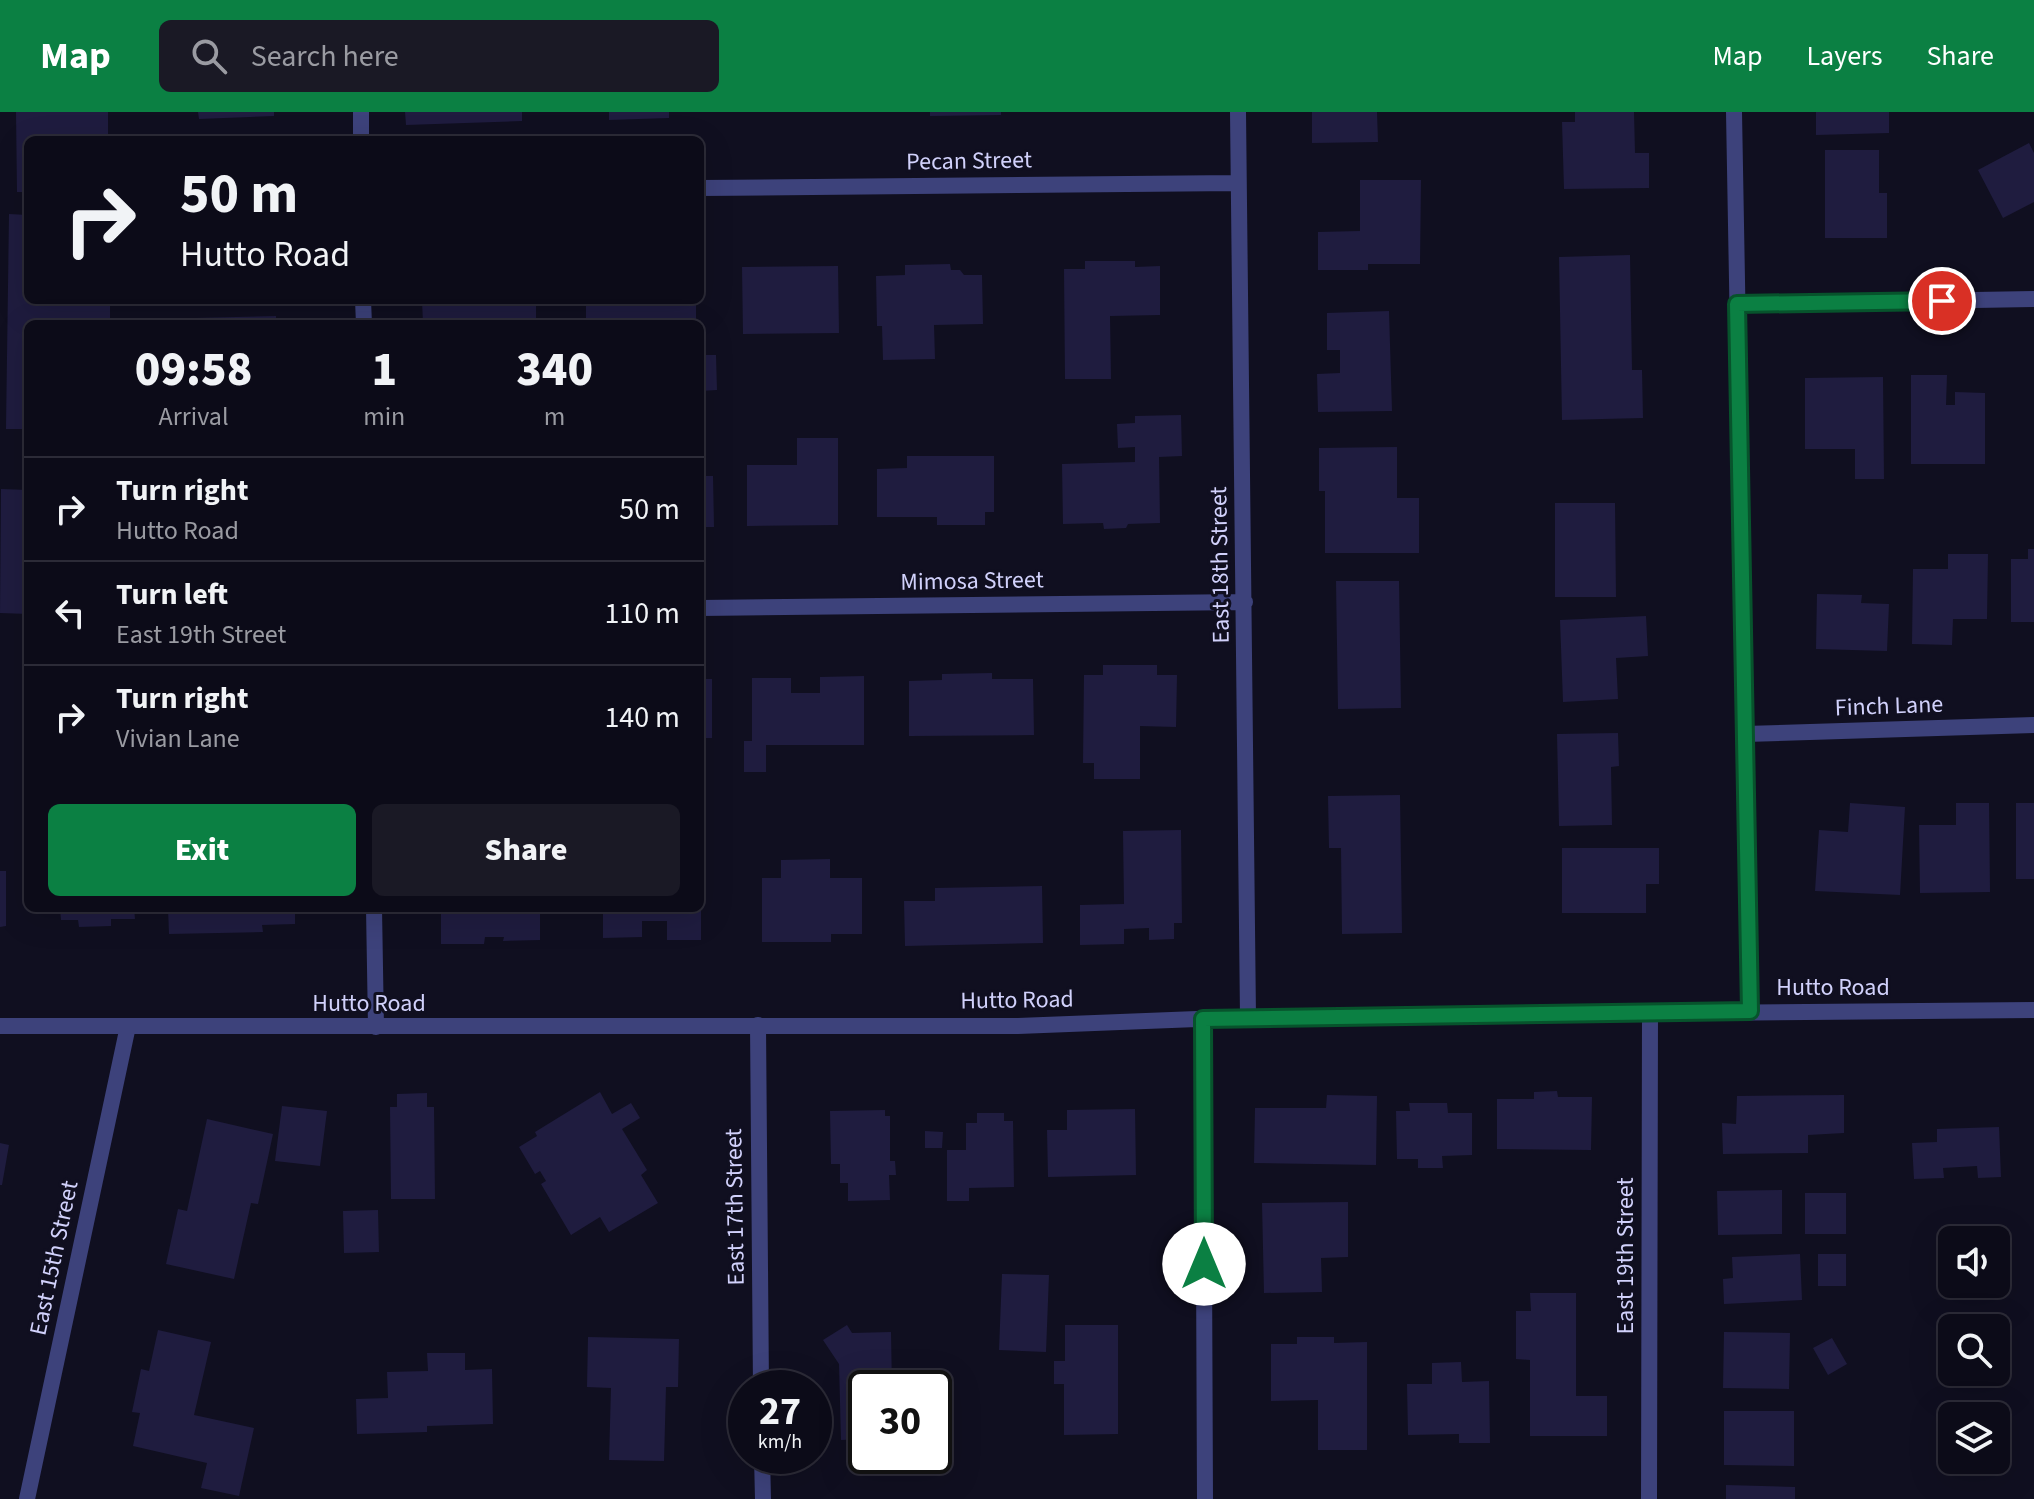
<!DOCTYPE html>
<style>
:root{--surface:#0c0b18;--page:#1a1925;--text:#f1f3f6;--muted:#9a9ba2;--line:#2c2b37;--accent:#0b8043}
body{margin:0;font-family:"Source Sans 3",sans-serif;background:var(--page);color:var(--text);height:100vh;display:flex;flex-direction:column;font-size:30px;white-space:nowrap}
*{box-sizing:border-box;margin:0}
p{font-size:26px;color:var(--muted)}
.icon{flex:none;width:44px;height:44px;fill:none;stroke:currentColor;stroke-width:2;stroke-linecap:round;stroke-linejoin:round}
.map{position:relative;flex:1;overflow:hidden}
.drawer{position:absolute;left:24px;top:208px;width:680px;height:592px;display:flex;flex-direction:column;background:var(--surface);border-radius:12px;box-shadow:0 8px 32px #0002,0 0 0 2px var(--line)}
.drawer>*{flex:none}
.guide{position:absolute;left:24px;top:24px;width:680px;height:168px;border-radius:12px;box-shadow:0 8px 32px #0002,0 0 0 2px var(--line);background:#0c0b18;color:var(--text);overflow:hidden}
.fabs{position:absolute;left:1938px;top:1114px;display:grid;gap:16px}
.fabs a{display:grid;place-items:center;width:72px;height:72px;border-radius:12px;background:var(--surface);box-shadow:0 8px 32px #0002,0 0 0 2px var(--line);font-size:40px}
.speed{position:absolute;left:728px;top:1258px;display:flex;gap:16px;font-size:40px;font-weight:700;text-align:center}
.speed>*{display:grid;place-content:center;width:104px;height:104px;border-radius:50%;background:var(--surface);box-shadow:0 8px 32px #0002,0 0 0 2px var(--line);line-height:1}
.speed small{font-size:20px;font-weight:400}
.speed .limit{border:4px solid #111;border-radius:12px;background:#fff;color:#111}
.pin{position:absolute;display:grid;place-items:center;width:68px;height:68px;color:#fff;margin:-34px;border:4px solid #fff;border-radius:50%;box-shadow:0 2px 8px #0007}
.me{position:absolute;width:88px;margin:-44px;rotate:0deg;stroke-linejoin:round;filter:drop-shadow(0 0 6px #0008)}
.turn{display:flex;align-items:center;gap:28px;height:168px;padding:0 24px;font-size:36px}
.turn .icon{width:104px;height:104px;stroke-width:2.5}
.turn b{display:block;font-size:56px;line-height:68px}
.eta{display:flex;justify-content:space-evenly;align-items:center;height:136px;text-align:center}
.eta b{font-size:48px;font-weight:800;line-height:56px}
.action{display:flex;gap:16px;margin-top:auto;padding:16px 24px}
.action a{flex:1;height:92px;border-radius:12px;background:var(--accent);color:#fff;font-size:32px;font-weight:800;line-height:92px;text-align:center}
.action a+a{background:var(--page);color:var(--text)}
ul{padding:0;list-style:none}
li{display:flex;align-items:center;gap:24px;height:104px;padding:0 24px;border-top:2px solid var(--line)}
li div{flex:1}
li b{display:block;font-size:30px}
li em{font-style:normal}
header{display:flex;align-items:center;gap:48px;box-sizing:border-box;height:112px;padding:0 40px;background:var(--accent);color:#fff}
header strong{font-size:38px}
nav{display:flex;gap:44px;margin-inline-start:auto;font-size:28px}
.search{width:560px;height:72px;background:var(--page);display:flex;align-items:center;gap:20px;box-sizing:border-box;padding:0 28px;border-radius:12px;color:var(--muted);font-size:30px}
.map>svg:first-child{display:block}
.building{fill:#1f1c3f}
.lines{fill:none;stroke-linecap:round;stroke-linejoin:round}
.minor{stroke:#3d427b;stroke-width:16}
.route-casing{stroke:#07532c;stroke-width:20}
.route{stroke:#0b8043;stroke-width:14}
.labels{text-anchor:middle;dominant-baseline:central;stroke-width:6;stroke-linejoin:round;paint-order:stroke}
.street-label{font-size:24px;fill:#d1d1fb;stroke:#100f20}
</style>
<header>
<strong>Map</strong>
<div class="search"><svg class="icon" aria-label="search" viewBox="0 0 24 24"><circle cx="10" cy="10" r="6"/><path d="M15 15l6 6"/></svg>Search here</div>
<nav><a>Map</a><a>Layers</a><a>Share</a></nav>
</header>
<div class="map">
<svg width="2034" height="1387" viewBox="0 0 2034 1387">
<rect width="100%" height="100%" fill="#100f20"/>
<!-- building -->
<path class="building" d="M16,0H108V28H28V80H17Z
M198,0H274V4L199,7Z
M405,0H522V9L406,13Z
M609,0H669V6L609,8Z
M930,0H1001V3L930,4Z
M1312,0H1377L1378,30L1312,31Z
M1575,0H1634L1635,41H1649V76L1564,77L1562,10H1575Z
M1816,0H1889V21L1816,23Z
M2029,31L2034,41V90L2003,106L1978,58Z
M1825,38H1879V81H1887V126H1825Z
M1360,68H1421L1420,152H1368V158H1318V120L1360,119Z
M9,102L28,103V188H110V212H28V317H6Z
M1630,143L1632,258H1642L1643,306L1562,308L1559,145Z
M1085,149H1135V155L1160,154V203L1110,204L1111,267H1065L1064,157H1085Z
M950,152L951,158H960L964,163H982L983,212L934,213L935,247L883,248L882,214H877L876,164L905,163V153Z
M838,154L839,221L743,222L742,155Z
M422,188H536V212H423Z
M586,188H696V212H586Z
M1389,199L1392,299L1318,300L1317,262L1340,261V238H1327V201Z
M276,204V212H194V206Z
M700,243H716L717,278L700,279Z
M1911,263H1947L1946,293H1955V280L1985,281V352H1911Z
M1883,265L1884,367H1855V337H1805V266Z
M1181,303L1182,344L1159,345L1160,411L1128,412L1126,416L1104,417L1103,411L1063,412L1062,352L1135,350V335L1118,336L1117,312L1135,311V304Z
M797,326H838V413L747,414V353H797Z
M1397,335V386H1419V441H1325V379H1319V336Z
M907,344H994V400H985V413H937V405H877V357L907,356Z
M700,364H713L714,415H700Z
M1,377L28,378V502L0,501Z
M1555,391H1615L1616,485H1555Z
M2028,437H2034V510H2011V447H2028Z
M1948,442H1988L1987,507H1953L1952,533L1912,532L1913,457H1948Z
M1336,469H1399L1401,596L1338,597Z
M1817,482L1862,483L1861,491L1889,492L1887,539L1816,537Z
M1646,504L1648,544L1616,546L1618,587L1563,590L1560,508Z
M1103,553H1157V563H1177L1176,615L1140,614V667H1094V651H1083L1084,563H1103Z
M992,561V567H1033L1034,623L909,624V569L942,568V562Z
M864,564V633H766V660H744V629H752V566H791V581H820V565Z
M700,567H712V626H700Z
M1618,621L1619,654L1611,655L1612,713L1559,714L1557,622Z
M1400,683L1402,821L1342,822L1341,736H1329L1328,684Z
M1850,691L1905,695L1900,783L1815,779L1819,718L1848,720Z
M1956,691H1989L1990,780L1920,781L1919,713H1956Z
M2016,691H2034V767H2016Z
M1181,718L1182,811H1174V827L1149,828V816L1124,817V832L1080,833V793L1124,792L1123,719Z
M1562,736H1659V772H1646V801H1562Z
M830,747V766H862V822H831V830H762V766H781V748Z
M0,759H6V814L0,815Z
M1042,774L1043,831L905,834L904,789H935V776Z
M60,796H134L135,807H111V814L79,815L78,808H61Z
M168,796H295V812L262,813L263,820L169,822Z
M441,796H540V828L503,829L504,825H485L484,832H441Z
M603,796H701V828H667V809H642V825L603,826Z
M1557,979L1558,985H1592L1591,1038L1497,1037V987H1534V980Z
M600,980L612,1002L631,991L640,1006L622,1017L647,1058L641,1063L658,1091L609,1120L600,1105L571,1123L541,1072L546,1069L540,1059L535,1062L519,1035L537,1024L535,1020Z
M427,981V995H434L435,1087H391L390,995H397V982Z
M1327,983L1377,984L1376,1053L1254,1051L1255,996H1326Z
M1844,983V1021L1808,1023V1041L1723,1042L1722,1011L1736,1012L1737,984Z
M1409,991H1447L1448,1001H1472V1043L1442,1044L1443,1056H1418V1047H1397L1396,999H1410Z
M282,994L327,999L320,1054L275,1049Z
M1135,997L1136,1063L1048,1065L1047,1018H1067V998Z
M885,998V1004H890V1049H895L896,1063H889L890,1088L848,1089V1071H840V1052H831L830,999Z
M977,1001H1004V1009H1013L1014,1075L969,1076V1089H947V1038H966V1011H977Z
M207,1007L273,1022L258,1092L251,1091L234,1167L166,1152L178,1097L187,1099Z
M1999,1015L2001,1065L1978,1066L1977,1054L1943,1056L1944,1066L1914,1067L1912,1031L1937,1030V1017Z
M925,1019L943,1020L942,1036H925Z
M0,1031L9,1033L2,1073H0Z
M1782,1078V1122L1718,1123L1717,1079Z
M1805,1081H1846V1122H1805Z
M1348,1090V1145L1321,1146L1322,1180L1264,1181L1262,1091Z
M378,1098L379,1140L344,1141L343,1099Z
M1800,1142L1802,1188L1724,1192L1723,1167L1733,1166L1732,1145Z
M1818,1142H1846V1174H1818Z
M1002,1162L1049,1163L1046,1240L999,1238Z
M1530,1181H1576V1284H1607V1324H1530V1248L1516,1247V1199H1531Z
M847,1213L852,1221L891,1220L892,1276H866V1327L841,1328L839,1252L823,1228Z
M1065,1213H1118V1322L1064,1323V1272H1054V1249H1065Z
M158,1218L211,1230L194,1303L254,1316L239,1384L201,1376L207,1351L133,1334L140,1301L132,1300L141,1257L149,1259Z
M1724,1220L1790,1221L1789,1277L1723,1276Z
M588,1225L679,1227L678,1275H666L664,1349L609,1348L611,1276L587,1275Z
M1297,1225H1334V1231L1367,1230V1338H1318V1288L1271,1289V1232H1297Z
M1832,1226L1847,1252L1828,1263L1813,1236Z
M427,1241H465V1258L492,1257L493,1312L427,1314V1320L357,1322L356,1287L388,1286L387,1260L428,1259Z
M1461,1250L1462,1270L1489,1269L1490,1331H1459V1322L1408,1323L1407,1272H1432V1251Z
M1724,1299H1794V1354L1724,1353Z
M1726,1373L1795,1375V1387H1726Z"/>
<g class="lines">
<!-- minor -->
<path class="minor" d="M361,0V28
M1238,0L1248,905
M1734,0L1750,899
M700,76L1238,71
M363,188L364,212
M1737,192L2034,187
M700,496L1245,490
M1745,622L2034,613
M374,796L376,915
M1203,907L1205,1387
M758,913L761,1276
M0,914H1018L1248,905L2034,898
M762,1344L763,1387
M27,1387L128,914
M1649,1387L1650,901"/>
</g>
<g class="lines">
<!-- route casing -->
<g class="route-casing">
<path id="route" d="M1204,1152L1203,907L1750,899L1737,192L1942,189"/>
</g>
<!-- route -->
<use href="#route" class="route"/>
</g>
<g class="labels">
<!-- street labels -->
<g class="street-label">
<text transform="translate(969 49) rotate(-1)">Pecan Street</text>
<text transform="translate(1220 453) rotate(-91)">East 18th Street</text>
<text transform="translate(972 469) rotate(-1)">Mimosa Street</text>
<text transform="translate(1889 594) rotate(-2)">Finch Lane</text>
<text x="1833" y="875">Hutto Road</text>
<text transform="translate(1017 888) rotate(-1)">Hutto Road</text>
<text x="369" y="891">Hutto Road</text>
<text transform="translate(735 1095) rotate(-91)">East 17th Street</text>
<text transform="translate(1625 1144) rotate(-90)">East 19th Street</text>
<text transform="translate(54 1146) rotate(-78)">East 15th Street</text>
</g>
</g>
</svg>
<div class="fabs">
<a><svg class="icon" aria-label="sound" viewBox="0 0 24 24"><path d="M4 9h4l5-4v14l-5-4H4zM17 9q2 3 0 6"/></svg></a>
<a><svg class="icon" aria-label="search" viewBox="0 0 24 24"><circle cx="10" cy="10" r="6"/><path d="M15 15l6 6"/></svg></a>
<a><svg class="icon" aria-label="layers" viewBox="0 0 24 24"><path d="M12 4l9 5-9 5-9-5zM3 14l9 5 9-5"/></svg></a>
</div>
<div class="speed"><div>27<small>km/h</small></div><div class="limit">30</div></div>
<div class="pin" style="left:1942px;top:189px;background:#d93025"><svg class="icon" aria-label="arrive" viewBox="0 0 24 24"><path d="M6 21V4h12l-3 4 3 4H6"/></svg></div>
<svg class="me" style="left:1204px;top:1152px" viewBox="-20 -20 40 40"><circle r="19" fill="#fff"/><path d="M0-13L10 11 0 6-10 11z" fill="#0b8043"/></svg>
<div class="guide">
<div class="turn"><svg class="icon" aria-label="right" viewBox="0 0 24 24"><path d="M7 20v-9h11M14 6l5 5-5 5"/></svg><div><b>50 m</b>Hutto Road</div></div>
</div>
<section class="drawer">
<div class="eta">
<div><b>09:58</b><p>Arrival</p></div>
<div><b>1</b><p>min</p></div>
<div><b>340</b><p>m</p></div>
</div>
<ul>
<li><svg class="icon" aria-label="right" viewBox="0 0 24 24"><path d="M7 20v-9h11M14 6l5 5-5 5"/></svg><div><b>Turn right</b><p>Hutto Road</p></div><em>50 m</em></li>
<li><svg class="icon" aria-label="left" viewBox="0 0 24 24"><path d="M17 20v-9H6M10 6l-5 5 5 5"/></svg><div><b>Turn left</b><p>East 19th Street</p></div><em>110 m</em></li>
<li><svg class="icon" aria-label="right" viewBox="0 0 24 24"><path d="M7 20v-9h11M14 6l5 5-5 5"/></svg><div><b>Turn right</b><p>Vivian Lane</p></div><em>140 m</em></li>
</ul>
<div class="action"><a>Exit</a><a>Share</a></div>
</section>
</div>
